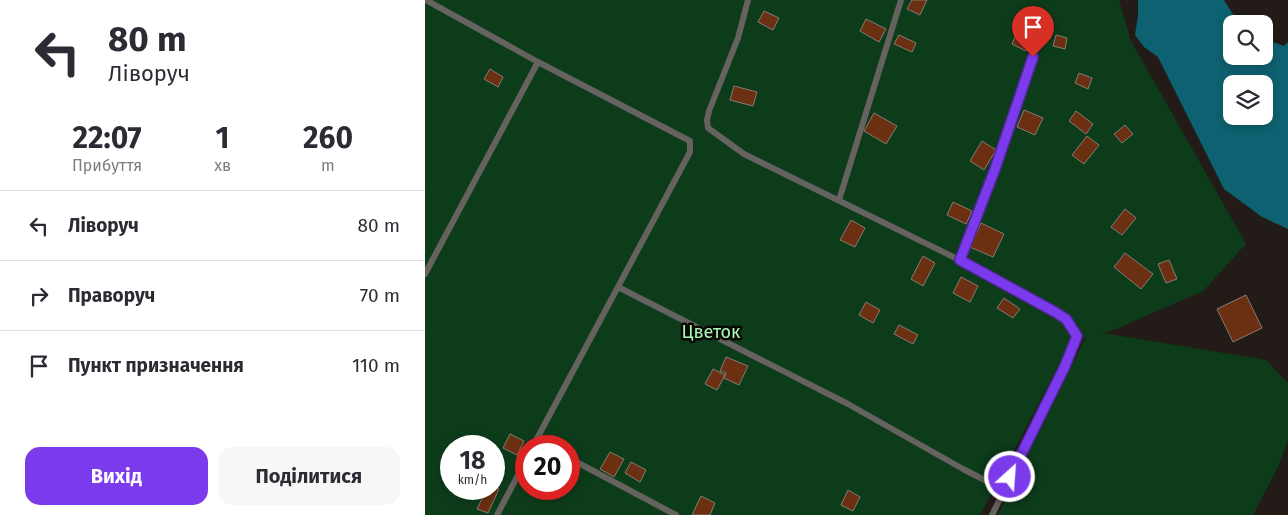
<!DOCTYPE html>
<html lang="uk">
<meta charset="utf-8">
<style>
:root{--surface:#fff;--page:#f7f7f7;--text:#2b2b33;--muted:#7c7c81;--line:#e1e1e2;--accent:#7c3aed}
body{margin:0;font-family:"Fira Sans",sans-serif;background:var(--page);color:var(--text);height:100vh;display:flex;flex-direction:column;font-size:19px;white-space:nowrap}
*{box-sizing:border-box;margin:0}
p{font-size:16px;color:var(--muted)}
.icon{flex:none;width:28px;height:28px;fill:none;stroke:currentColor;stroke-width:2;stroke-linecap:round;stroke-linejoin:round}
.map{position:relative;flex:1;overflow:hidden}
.drawer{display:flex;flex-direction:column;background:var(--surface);width:425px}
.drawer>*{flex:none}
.hud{background:#fff;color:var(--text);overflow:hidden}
.controls{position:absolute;left:798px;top:15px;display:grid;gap:10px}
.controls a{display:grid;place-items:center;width:50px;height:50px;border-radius:10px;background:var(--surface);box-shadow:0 2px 8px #0003;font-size:25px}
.speed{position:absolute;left:15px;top:435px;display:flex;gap:10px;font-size:25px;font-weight:700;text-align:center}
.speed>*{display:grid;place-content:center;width:65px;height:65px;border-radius:50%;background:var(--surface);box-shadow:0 2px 8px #0003;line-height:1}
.speed small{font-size:12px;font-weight:400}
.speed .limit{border:8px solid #d22;background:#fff;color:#111}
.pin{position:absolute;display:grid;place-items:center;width:42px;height:42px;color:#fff;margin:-51px -21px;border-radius:50% 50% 50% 0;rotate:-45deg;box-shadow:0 0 5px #0007}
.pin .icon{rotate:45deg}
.me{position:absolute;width:55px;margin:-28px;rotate:26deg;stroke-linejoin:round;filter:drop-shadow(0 0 4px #0008)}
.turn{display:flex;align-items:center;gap:18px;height:105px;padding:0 25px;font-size:22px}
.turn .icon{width:65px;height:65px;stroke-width:2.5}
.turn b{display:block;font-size:35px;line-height:42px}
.eta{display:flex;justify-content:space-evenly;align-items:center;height:85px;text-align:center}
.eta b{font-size:30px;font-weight:700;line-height:35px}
.cta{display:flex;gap:10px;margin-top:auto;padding:10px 25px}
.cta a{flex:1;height:58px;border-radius:15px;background:var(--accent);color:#fff;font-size:20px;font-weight:700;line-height:58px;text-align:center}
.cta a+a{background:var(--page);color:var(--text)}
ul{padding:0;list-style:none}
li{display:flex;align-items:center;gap:15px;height:70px;padding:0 25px;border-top:1px solid var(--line)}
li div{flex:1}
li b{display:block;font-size:19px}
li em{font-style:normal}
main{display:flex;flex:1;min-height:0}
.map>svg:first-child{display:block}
.green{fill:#0d3c1b;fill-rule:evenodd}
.water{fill:#0e6170;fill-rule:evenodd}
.building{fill:#6b2f11;stroke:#867b76}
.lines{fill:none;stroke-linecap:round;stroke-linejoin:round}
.service{stroke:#66625f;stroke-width:6}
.route-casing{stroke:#51269a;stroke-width:12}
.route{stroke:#7c3aed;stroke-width:9}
.labels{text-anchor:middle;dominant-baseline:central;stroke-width:5;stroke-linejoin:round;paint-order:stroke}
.park-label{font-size:18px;fill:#a6fbb7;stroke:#0a0705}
</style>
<main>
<section class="drawer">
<div class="hud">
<div class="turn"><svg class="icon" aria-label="left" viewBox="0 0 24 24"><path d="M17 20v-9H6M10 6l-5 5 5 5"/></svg><div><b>80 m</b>Ліворуч</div></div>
</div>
<div class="eta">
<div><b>22:07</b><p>Прибуття</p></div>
<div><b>1</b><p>хв</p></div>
<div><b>260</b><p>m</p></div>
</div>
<ul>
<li><svg class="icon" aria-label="left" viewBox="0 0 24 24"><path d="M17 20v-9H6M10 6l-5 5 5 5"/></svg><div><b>Ліворуч</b></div><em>80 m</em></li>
<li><svg class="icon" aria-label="right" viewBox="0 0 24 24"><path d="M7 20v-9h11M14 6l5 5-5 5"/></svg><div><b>Праворуч</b></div><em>70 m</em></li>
<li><svg class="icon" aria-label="arrive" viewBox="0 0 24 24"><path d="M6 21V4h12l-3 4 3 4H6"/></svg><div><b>Пункт призначення</b></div><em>110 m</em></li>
</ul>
<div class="cta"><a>Вихід</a><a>Поділитися</a></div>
</section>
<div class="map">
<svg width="863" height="515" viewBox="0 0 863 515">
<rect width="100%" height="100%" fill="#231b17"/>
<!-- green -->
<path class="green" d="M0,0H694L706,41L821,244L778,291L691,329L678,333L841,360L863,383V440L853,467L828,515H573L661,337L646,342L555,515H0ZM26,446H69V489H26ZM101,446H144V489H101Z"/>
<!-- water -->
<path class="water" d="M713,0H799L814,24H806V56H839V39L859,46L863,42V229L837,217L799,189L733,57L719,47L710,35L713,16ZM806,84H839V116H806Z"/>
<!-- building -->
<path class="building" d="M487,0H502L495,15L482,9Z
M339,11L354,18L348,30L333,22Z
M441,19L461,29L454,42L435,31Z
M592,32L607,39L601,51L587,44Z
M474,35L491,43L487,52L469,44Z
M631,35L642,38L640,49L628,46Z
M65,69L78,77L73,87L59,79Z
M654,73L667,78L663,89L650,83Z
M309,86L332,92L328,106L305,100Z
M599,110L618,118L610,135L592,127Z
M651,111L668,124L661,134L644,121Z
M449,113L472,126L461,144L439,131Z
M700,125L708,134L697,143L689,134Z
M662,136L674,145L659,164L647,155Z
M557,141L571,150L559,170L545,161Z
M528,202L547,211L541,224L522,215Z
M700,209L711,218L697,235L686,227Z
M426,220L440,228L430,247L415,240Z
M556,223L579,234L568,257L545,247Z
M700,253L728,274L716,289L689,267Z
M498,256L510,263L498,286L486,279Z
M744,260L752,279L741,283L733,264Z
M536,277L553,286L545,302L528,293Z
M821,295L837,328L808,342L792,309Z
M579,298L595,309L588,318L572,308Z
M441,302L455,310L448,323L434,315Z
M474,325L493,335L488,344L469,334Z
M301,357L323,366L314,385L299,378L301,373L295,371Z
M288,369L300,375L292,390L280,384Z
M85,434L99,441L92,455L78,448Z
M185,452L199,459L189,477L175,469Z
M206,462L221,470L215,482L200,473Z
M69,486L74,489L63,513L52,509L62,489H69Z
M423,490L435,497L428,511L416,505Z
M276,496L290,503L285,515H267Z"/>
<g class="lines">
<!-- service -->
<path class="service" d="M1,0L113,62L265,141V152L108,446
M323,0L313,38L284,111L282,120L283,128L319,154L559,272L630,312L641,319L652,335L641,366L567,515
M414,200L476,0
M535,260L582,135L614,39
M0,274L113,62
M193,287L423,404L538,469L579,490
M110,443L118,446
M144,458L251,515
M72,515L101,460"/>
</g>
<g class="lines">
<!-- route casing -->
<g class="route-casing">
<path id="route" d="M585,477L640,366L652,336L641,319L630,312L535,260L570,169L608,57"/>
</g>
<!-- route -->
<use href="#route" class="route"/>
</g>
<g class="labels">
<!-- park labels -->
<g class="park-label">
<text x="286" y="332">Цветок</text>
</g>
</g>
</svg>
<div class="controls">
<a><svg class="icon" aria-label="search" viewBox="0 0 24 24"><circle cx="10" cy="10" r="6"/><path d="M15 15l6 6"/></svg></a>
<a><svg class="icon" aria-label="layers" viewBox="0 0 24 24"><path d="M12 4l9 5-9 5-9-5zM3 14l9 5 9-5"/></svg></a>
</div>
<div class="speed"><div>18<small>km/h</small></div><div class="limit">20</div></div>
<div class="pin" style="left:608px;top:57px;background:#d93025"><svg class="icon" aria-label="arrive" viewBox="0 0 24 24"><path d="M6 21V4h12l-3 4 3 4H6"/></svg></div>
<svg class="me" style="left:585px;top:477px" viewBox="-20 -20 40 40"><circle r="17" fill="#7c3aed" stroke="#fff" stroke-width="3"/><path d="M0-11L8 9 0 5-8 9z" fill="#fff"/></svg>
</div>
</main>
